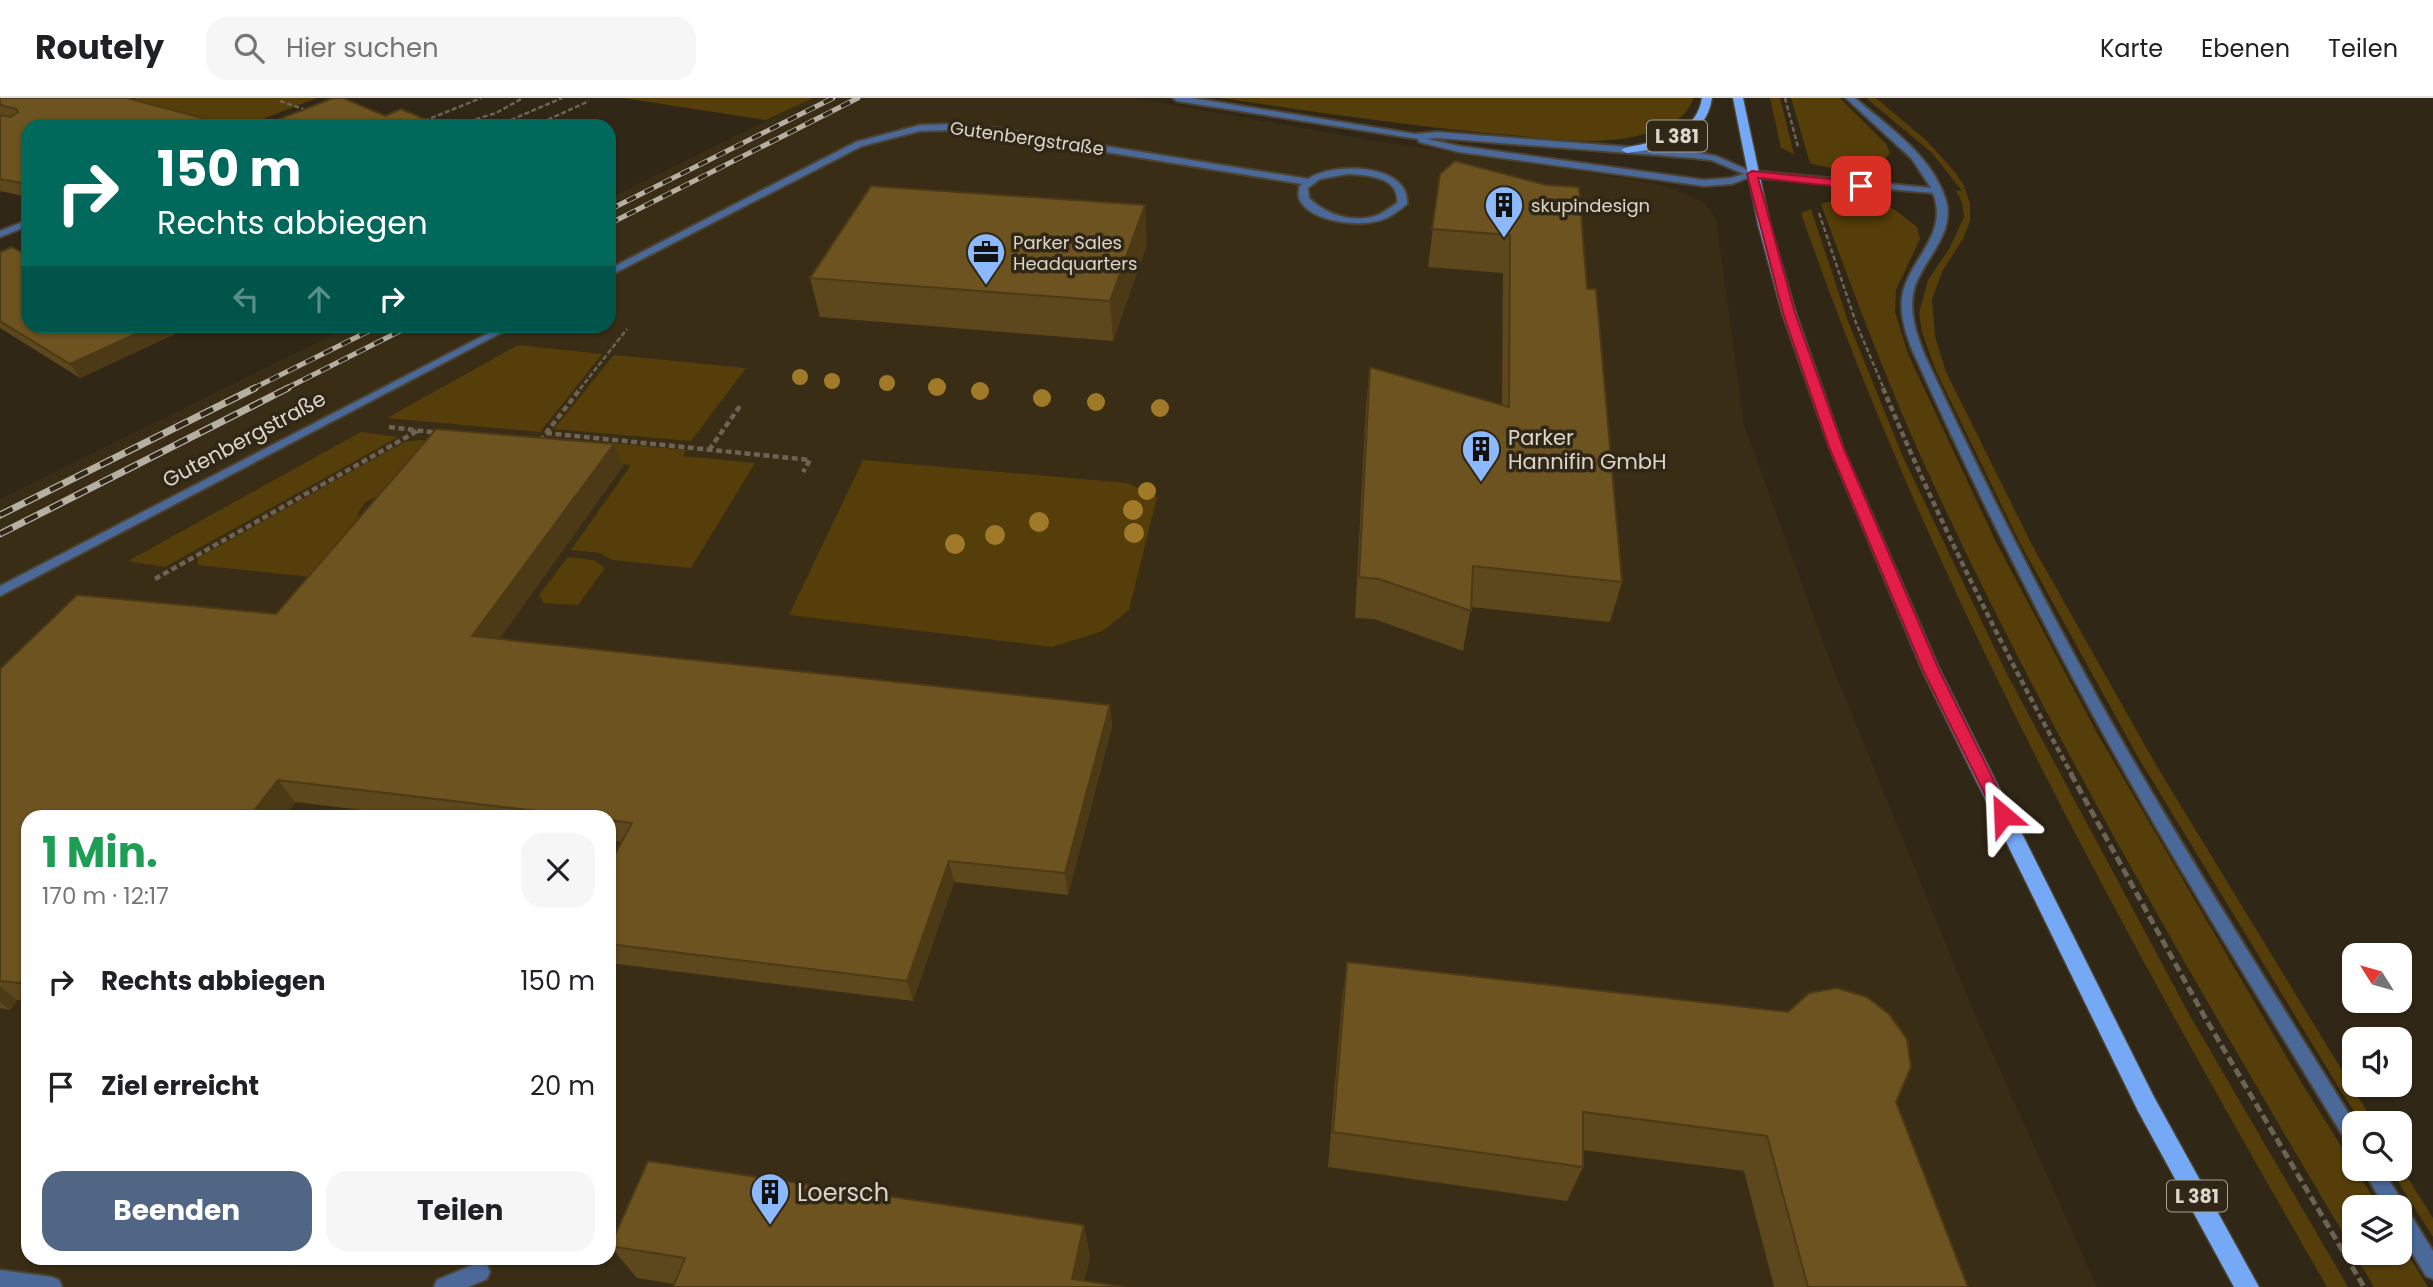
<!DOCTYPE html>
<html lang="de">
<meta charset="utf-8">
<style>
:root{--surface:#fff;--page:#f6f6f6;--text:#202124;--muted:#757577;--line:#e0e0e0;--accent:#516585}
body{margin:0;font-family:Poppins,sans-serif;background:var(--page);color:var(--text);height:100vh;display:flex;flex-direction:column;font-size:26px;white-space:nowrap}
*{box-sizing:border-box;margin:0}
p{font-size:23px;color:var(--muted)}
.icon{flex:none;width:38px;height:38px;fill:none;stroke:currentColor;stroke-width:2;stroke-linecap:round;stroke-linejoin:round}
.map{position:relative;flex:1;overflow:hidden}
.details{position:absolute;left:21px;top:712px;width:595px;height:455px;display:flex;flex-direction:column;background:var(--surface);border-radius:21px;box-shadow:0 2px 5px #0004}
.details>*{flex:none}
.guide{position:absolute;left:21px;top:21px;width:595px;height:214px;border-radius:21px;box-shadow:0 2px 5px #0004;background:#00695c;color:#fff;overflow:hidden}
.needle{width:46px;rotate:307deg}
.buttons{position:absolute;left:2342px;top:845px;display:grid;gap:14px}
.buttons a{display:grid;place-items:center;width:70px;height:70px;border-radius:14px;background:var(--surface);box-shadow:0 2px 5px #0004;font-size:35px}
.pin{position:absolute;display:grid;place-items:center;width:60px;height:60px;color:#fff;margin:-30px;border-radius:14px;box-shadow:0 4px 10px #0006}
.me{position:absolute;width:77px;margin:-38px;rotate:334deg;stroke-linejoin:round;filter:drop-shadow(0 0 5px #0008)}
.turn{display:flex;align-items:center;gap:24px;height:147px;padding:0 21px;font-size:32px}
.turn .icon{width:91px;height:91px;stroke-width:2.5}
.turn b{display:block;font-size:49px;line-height:60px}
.lanes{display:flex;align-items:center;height:66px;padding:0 21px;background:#0003;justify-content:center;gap:35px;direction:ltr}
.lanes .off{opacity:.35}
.round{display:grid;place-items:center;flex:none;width:74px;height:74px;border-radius:21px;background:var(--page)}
.summary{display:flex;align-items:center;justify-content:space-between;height:119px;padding:0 21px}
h1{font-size:42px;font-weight:700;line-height:52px;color:#1e9e55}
.action{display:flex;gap:14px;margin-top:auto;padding:14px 21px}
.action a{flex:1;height:80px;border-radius:21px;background:var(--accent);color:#fff;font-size:28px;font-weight:700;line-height:80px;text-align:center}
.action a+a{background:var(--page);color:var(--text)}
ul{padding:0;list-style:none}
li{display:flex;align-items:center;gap:21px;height:105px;padding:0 21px}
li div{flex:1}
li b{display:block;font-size:26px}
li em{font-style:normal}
header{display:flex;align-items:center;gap:42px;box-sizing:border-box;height:98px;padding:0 35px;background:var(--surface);border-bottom:2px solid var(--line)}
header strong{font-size:33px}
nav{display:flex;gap:38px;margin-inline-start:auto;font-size:24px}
.search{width:490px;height:63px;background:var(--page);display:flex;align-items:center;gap:18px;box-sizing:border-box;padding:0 24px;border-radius:21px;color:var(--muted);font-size:26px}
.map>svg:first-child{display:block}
.built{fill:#3a2d15;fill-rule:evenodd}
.green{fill:#553e09}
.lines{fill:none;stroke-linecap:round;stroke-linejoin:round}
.service-casing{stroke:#4c4333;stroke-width:4}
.minor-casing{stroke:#4c4333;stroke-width:4}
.tertiary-casing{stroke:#4c4333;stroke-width:4}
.primary-casing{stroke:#4c4333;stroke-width:3}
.path-far2{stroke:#6c6354;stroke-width:2.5;stroke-dasharray:5 2.5;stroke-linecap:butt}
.path-far1{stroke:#6c6354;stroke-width:4.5;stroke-dasharray:6 3.5;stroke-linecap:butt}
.path{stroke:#6c6354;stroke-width:5;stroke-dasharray:9 4.5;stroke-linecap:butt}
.service{fill:#4a6998;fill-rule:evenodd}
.minor{fill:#4a6998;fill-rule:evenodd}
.tertiary{fill:#4a6998;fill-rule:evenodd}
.primary{fill:#75a9f6;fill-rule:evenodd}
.rail-far1-casing{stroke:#b6afa3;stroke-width:5}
.rail-casing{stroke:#b6afa3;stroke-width:7}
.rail-far1{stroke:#312716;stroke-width:3.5;stroke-dasharray:10;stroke-linecap:butt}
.rail{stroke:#312716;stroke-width:4.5;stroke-dasharray:14;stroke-linecap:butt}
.tree{fill:#a07a29}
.wall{fill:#5d471c}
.shaded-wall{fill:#4c3a16}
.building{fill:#6c5320;stroke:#4c3a16;stroke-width:2}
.route{fill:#e11d48;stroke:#92132f;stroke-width:2}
.labels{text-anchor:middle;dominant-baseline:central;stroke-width:7;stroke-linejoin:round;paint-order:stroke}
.far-street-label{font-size:18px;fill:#dbd5ca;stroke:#312716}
.far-poi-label{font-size:18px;fill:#dbd5ca;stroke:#312716;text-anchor:start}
.shield{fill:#312716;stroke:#a8a194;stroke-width:2}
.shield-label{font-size:19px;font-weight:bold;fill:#dbd5ca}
.poi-label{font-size:21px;fill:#dbd5ca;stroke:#312716;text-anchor:start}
.street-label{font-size:21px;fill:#dbd5ca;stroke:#312716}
.near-poi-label{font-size:24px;fill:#dbd5ca;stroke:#312716;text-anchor:start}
</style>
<header>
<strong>Routely</strong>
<div class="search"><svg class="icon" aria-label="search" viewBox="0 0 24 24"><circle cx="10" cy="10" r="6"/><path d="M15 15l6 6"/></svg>Hier suchen</div>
<nav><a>Karte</a><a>Ebenen</a><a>Teilen</a></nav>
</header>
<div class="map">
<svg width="2433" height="1189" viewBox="0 0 2433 1189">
<rect width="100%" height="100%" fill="#312716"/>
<!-- built -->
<path class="built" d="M813,0H1134L1370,42L1634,82L1669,89L1704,105L1716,120L1744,327L1829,560L1970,905L2097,1189H0V401L351,228H609V100ZM28,719H609V1160H28Z"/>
<!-- green -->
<path class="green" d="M136,0H317L244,28H193L115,9Z
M623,0H813L766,22Z
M1221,0H1693V2C1682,27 1658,33 1633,39C1593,47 1551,41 1511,37C1414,29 1318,14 1221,0Z
M1770,0H1780L1794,56L1781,50Z
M1791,0H1840L1886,46L1890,55C1872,80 1836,72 1810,65Z
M1866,0H1876L1926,42L1955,74L1964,88L1970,106V123L1963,141L1943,172L1932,201L1935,239L1946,274L2032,447L2156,667L2374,1025H2362L2336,985L2138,659L2020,445L1936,273L1922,234L1919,215L1928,182L1949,151L1964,119L1962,104L1956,93H1962L1932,55Z
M1836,102L1877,105L1894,111L1917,129L1920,141L1896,192L1895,214L1908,256L1995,442L2097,635L2303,987L2379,1109L2354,1110V1154C2202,896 2045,632 1921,359C1884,276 1852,191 1821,106Z
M1811,111L1848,223L1903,359L2007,576L2189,916L2348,1189H2327C2128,843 1932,493 1801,115Z
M518,247L602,256L540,334L387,320Z
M614,257L746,270L691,343L554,331Z
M361,334L398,339L165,469L128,463Z
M567,341L686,352L683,358L755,365L691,470L612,462L600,455L571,452L631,367L561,360L559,350Z
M419,342L449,343C434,356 409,384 394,393C377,401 368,396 358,416L361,424L338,482L198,467V460L404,344Z
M863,362L1127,385L1157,399L1129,512L1103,533L1052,549L789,517Z
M568,459L593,462L605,470L578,507L544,505L539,497Z
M2399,1066L2433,1120V1139L2390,1071H2399Z
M2399,1142L2428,1189H2374L2354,1155H2399Z"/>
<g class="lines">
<!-- service casing -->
<g class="service-casing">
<path id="service" d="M1846,0H1855C1888,29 1933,58 1946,103C1955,137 1923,161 1914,191C1908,214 1917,238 1925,258C1987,391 2053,523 2126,650C2199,777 2278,901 2355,1026L2354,1049L2348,1046C2269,916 2188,788 2114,655C2042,526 1976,393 1915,258C1907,240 1900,220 1902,200C1907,162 1950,138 1933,95L1752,79L1747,76L1752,73L1931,90L1912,61Z
M2363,1071H2382L2433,1153V1181L2426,1178L2399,1133V1110H2385Z"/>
</g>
<!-- minor casing -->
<g class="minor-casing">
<path id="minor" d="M956,26L995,30L1308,81C1332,64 1410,65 1407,106C1401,111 1392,118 1384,121C1364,130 1308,125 1299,100C1298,96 1299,93 1299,89L1302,86L995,36L956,32L920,33L862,48L609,178V171L856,44L920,27ZM1348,76C1368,77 1400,79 1397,105C1391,109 1384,114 1378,117C1354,126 1326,117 1309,100L1308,90L1320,81Z
M28,122V128L0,139V133Z
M502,228H514L0,498V488Z
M480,1164L487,1167L490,1174L487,1181L468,1189H434L437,1182Z
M0,1172L52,1179L59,1182L62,1189H0Z"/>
</g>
<!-- tertiary casing -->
<g class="tertiary-casing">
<path id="tertiary" d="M1173,0H1192L1415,36L1438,34L1693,54L1716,58L1757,76L1732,86L1704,88L1459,54L1419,44L1418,41L1177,3ZM1438,40L1693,60L1711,62L1744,76L1731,80L1704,82L1459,48L1427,41Z"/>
</g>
<!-- primary casing -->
<g class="primary-casing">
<path id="primary" d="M1702,0H1712C1706,42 1663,50 1627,55L1621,52C1628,48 1635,48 1643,46C1671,41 1697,30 1702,0Z
M1733,0H1743L1770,126L1796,215L1843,349L1940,572L2154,999L2259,1189H2234L2138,1013L1922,572L1829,349L1782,215L1758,126Z"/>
</g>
<!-- path-far2 -->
<path class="path-far2" d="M1785,0L1798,49
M280,3L306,12
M424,23L481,0
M454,28L496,15L523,0
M497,28L562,0
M534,28L589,3
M1819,115L1856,225L1884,291
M580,291L627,231"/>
<!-- path-far1 -->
<path class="path-far1" d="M1883,290C1938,422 2003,551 2072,677
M389,329L439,335
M546,335L810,362L803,374
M540,343L581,290
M709,352L740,308
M155,481L419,332"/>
<!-- path -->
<path class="path" d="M2071,676L2203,916L2364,1189"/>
<!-- service -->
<use href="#service" class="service"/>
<!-- minor -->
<use href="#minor" class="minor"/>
<!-- tertiary -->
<use href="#tertiary" class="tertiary"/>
<!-- primary -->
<use href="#primary" class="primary"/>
<!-- rail-far1 casing -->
<g class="rail-far1-casing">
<path id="rail-far1" d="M609,112L833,0
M609,126L858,0
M252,291L379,228
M285,291L410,228"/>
</g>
<!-- rail casing -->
<g class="rail-casing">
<path id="rail" d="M0,417L255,290
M0,436L288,290"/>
</g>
<!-- rail-far1 -->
<use href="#rail-far1" class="rail-far1"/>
<!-- rail -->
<use href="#rail" class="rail"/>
</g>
<!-- trees -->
<g class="tree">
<circle cx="800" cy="279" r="8"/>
<circle cx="832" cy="283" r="8"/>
<circle cx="887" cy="285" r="8"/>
<circle cx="937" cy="289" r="9"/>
<circle cx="980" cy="293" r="9"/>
<circle cx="1042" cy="300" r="9"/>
<circle cx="1096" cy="304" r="9"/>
<circle cx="1160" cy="310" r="9"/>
<circle cx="1147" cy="393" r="9"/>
<circle cx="1133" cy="412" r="10"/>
<circle cx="1039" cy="424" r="10"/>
<circle cx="1134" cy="435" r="10"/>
<circle cx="995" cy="437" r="10"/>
<circle cx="955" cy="446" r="10"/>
</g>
<!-- wall -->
<path class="wall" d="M0,0H126L28,28V99L0,93Z
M1440,76L1587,191L1622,484L1610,524L1471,509L1463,553L1374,521L1355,520L1366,308L1370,269L1502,307L1503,175L1428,169Z
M1147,146L1113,243L820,219L810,180Z
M0,154L28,228H192L80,280L0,230Z
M614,346L623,368L499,541L1110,607L1112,629L1068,797L954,784L913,903L609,865V767L622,744L609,742V719H420L295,704L284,719H28V904L17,902L10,912L0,910V571L276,516Z
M1347,864L1896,1004L1968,1189H1774L1744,1073L1583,1052V1069L1567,1103L1328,1069L1342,902Z
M1084,1127L1090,1159L674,1186L637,1180L610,1148Z"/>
<!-- shaded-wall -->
<path class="shaded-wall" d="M28,82V96L21,85Z
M1145,107L1147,146L1113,243L1110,203Z
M153,228H192L80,280L70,266Z
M614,346L623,368L485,561L472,538Z
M1110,607L1112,629L1068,797L1065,775Z
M278,682L295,704L284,719H249Z
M949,763L954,784L913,903L907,883Z
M25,880L28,883V892L20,885Z
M0,888L17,902L10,912L0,904Z
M1084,1127L1090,1159L1083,1189L1072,1181Z"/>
<!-- building -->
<path class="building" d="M0,0H127L232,28H28V82L21,85L0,81V17L11,19L18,14L16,11L0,7Z
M333,0H343L385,18L401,11L441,28H262Z
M1455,63L1546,87L1579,89L1587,191H1596L1622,484L1473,468L1471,513L1379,481L1359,479L1370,269L1509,309L1510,137L1432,131L1440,76Z
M871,88L1145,107L1110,203L810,180Z
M12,149L28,158V228H153L70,266L0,223V154Z
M436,331L614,346L472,538L1110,607L1065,775L949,763L907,883L609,846V767L632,725L609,722V719H586L278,682L249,719H28V881L25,880L20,885L0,883V571L77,497L276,516Z
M1347,864L1788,914L1809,895L1837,890L1867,899L1889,916L1907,941L1911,969L1896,1004L1968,1189H1808L1767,1038L1583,1014V1069L1333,1034Z
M648,1063L1084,1127L1072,1181L1125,1189H673L685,1160L610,1148Z"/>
<!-- route -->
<path class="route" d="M1752,73L1861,84L1867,88L1861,91L1758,80L1795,215L1843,349L1939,572L2011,717L2009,721H1997L1923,572L1829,349L1783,215L1747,76Z"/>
<!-- icons -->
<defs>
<g id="building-pin" transform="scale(2.0125)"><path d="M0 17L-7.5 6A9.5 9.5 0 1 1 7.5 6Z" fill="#8cb9fc" stroke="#312716"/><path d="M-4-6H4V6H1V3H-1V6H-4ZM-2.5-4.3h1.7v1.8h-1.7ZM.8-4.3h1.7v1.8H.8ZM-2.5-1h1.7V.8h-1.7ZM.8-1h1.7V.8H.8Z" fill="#111"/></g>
<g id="office-pin" transform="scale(2.0125)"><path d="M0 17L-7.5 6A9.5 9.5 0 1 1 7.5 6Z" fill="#8cb9fc" stroke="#312716"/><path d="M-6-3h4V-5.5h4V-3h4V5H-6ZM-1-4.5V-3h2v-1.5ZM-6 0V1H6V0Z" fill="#111"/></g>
</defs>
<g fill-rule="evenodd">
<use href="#building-pin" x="1504" y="107"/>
<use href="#office-pin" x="986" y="154"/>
<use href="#building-pin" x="1481" y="351"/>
<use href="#building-pin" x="770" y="1094"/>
</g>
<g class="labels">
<!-- far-street labels -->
<g class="far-street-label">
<text transform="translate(1027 40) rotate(8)">Gutenbergstraße</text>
</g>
<!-- far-poi labels -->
<g class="far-poi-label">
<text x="1531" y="107">skupindesign</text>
<text x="1013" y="144">Parker Sales<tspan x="1013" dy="21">Headquarters</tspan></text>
</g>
<!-- shield labels -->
<g class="shield">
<rect x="1647" y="22.5" width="60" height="31" rx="5"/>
<rect x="2167" y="1082.5" width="60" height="31" rx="5"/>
</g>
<g class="shield-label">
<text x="1677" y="38">L 381</text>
<text x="2197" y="1098">L 381</text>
</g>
<!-- poi labels -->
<g class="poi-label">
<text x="1508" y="339">Parker<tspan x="1508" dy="24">Hannifin GmbH</tspan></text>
</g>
<!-- street labels -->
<g class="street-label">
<text transform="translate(244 341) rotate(-28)">Gutenbergstraße</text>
</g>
<!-- near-poi labels -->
<g class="near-poi-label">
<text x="797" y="1094">Loersch</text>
</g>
</g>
</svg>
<div class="buttons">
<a><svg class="needle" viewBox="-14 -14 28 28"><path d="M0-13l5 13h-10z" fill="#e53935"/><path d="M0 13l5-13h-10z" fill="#757577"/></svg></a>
<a><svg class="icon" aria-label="sound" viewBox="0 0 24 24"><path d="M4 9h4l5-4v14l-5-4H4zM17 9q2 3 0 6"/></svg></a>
<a><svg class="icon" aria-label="search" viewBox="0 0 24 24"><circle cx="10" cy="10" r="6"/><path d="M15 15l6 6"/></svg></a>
<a><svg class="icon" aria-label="layers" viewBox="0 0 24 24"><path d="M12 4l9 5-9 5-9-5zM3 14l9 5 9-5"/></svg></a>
</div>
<div class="pin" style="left:1861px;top:88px;background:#d93025"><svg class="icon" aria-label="arrive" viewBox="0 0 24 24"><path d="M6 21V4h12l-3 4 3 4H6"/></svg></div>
<svg class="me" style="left:2003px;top:717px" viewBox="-20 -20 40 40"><path d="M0-17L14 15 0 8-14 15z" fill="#e11d48" stroke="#fff" stroke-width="4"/></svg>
<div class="guide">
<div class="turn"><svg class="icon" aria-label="right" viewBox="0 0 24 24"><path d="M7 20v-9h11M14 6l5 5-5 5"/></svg><div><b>150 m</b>Rechts abbiegen</div></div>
<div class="lanes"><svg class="icon off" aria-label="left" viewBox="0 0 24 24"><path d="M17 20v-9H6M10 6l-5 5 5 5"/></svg><svg class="icon off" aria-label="ahead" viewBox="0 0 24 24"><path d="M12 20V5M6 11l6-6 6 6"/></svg><svg class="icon" aria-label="right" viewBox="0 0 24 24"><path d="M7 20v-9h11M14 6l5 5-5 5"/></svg></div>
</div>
<section class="details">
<div class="summary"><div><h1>1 Min.</h1><p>170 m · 12:17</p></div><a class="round"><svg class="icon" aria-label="close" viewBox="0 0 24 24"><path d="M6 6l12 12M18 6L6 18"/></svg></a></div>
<ul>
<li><svg class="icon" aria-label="right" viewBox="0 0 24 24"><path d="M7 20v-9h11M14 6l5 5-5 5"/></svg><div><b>Rechts abbiegen</b></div><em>150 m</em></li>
<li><svg class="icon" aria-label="arrive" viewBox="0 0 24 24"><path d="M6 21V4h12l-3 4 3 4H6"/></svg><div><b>Ziel erreicht</b></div><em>20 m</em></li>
</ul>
<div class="action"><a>Beenden</a><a>Teilen</a></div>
</section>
</div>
